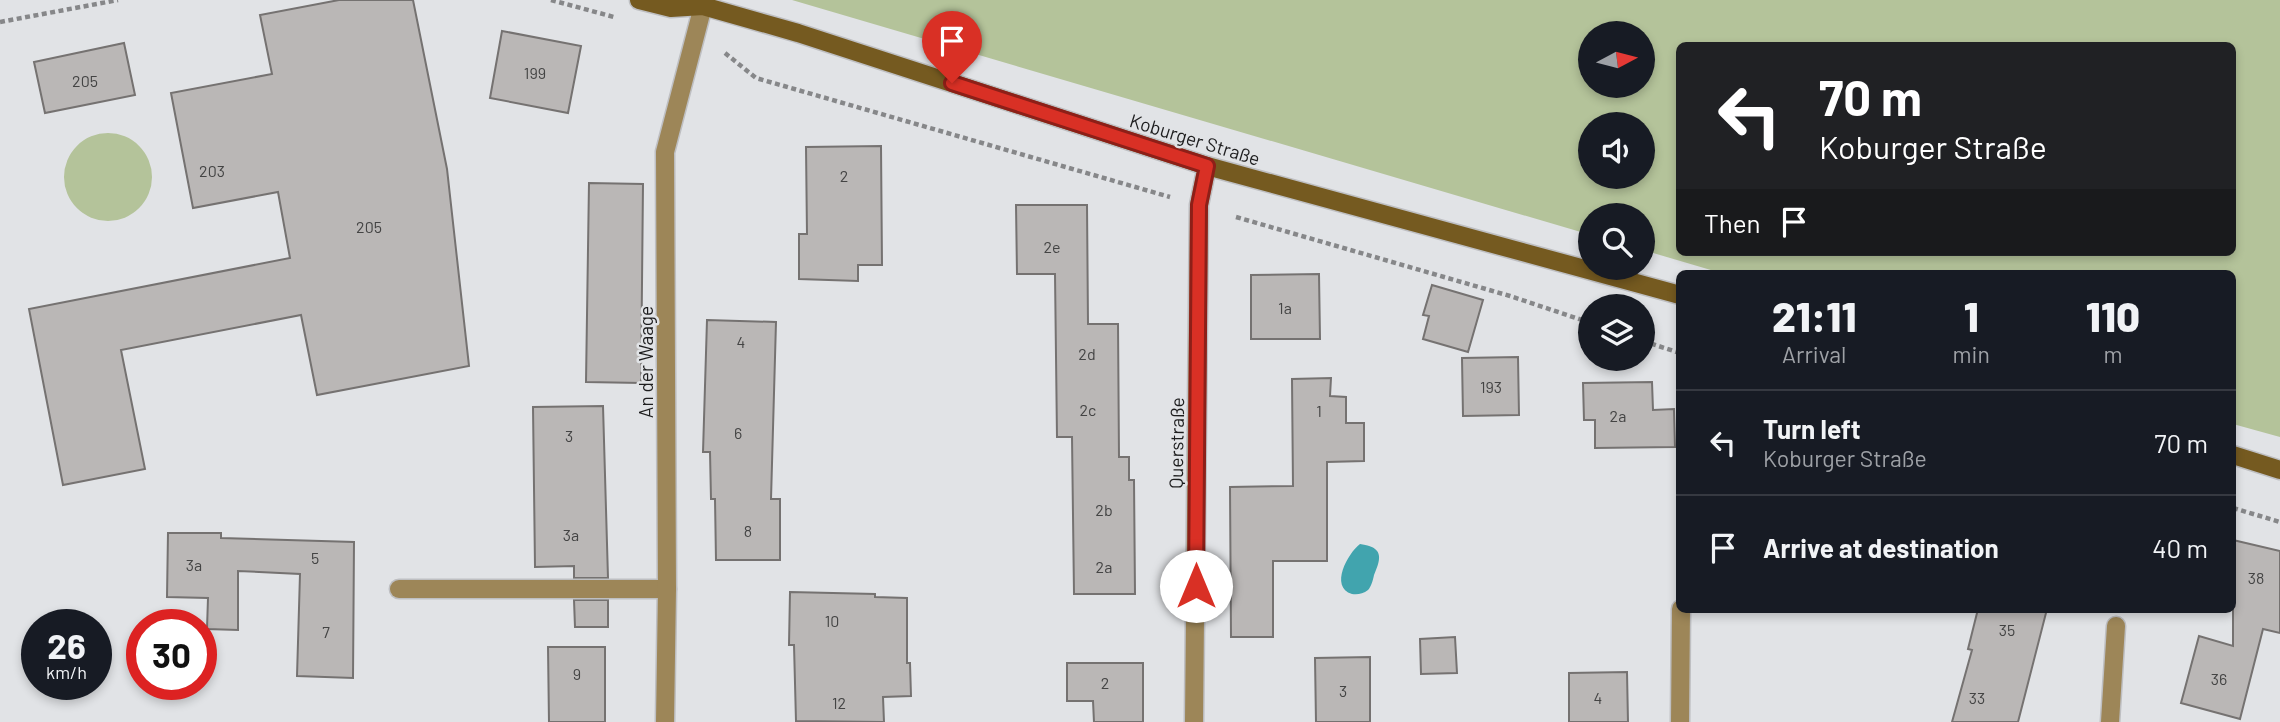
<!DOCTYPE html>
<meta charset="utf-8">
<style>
:root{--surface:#171b24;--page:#242831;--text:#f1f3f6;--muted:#9ea1a6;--line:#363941}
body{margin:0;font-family:Barlow,sans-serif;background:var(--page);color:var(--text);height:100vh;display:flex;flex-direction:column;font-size:26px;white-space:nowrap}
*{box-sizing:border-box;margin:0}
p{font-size:23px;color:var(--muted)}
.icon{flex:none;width:38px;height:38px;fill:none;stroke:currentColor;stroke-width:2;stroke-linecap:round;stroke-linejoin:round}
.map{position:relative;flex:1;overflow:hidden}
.drawer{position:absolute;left:1676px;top:270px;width:560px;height:343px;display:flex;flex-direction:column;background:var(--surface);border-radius:10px;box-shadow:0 4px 10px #0003}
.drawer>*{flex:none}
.guide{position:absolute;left:1676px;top:42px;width:560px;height:214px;border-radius:10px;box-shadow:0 4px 10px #0003;background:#202124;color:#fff;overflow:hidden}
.needle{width:46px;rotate:83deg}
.buttons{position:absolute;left:1578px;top:21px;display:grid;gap:14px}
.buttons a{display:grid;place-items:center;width:77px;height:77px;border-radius:50%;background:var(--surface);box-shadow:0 4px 10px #0003;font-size:35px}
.speed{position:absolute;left:21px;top:609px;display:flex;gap:14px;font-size:35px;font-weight:700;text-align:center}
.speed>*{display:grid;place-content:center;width:91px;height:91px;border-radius:50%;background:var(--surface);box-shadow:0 4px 10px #0003;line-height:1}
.speed small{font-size:18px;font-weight:400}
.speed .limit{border:10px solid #d22;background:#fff;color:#111}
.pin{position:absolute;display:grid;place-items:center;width:60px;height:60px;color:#fff;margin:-72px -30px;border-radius:50% 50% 50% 0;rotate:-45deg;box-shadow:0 0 7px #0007}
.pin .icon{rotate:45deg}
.me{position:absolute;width:77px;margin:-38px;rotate:0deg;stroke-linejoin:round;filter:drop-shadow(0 0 5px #0008)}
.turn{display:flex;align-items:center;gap:24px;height:147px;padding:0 28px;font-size:32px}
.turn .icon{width:91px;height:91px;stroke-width:2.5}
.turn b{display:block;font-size:49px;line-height:60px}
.then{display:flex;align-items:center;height:66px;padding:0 28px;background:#0003;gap:14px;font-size:26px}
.eta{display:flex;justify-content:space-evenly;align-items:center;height:119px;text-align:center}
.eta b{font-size:42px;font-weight:800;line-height:49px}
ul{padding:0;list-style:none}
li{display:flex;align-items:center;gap:21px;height:105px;padding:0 28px;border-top:2px solid var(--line)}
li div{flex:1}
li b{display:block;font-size:26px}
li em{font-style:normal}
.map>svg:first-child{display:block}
.green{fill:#b4c39a;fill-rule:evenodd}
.water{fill:#41a4ae}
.building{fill:#bab7b6;stroke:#757271;stroke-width:2}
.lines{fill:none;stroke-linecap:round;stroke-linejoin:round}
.service-casing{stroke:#bebfc2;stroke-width:21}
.minor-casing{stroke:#bebfc2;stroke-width:21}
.secondary-casing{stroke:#bebfc2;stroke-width:21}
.path{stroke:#868789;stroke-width:4.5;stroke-dasharray:5 3.5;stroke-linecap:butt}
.service{stroke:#9d8658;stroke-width:18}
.minor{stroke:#9d8658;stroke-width:18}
.secondary{stroke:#755a20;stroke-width:18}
.route-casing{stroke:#8d1f18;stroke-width:18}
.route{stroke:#d93025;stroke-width:12}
.labels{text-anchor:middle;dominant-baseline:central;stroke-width:5;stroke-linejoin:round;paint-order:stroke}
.number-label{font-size:16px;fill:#444}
.street-label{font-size:19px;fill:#1d1d1e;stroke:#e1e3e6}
</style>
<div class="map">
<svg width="2280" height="722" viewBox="0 0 2280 722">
<rect width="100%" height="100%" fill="#e1e3e6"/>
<!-- green -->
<path class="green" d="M792,0H2280V437L2233,424V273H1721L1643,250V215H1591V235ZM1591,33H1643V86H1591ZM1680,46H2233V252H1680ZM1591,124H1643V177H1591Z
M64 177a44 44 0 1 1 88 0a44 44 0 1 1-88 0Z"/>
<!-- water -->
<path class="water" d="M1360,544C1383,547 1382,557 1374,575C1373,580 1371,587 1368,590C1363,594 1357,595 1352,594C1329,587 1348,553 1360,544Z"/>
<!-- building -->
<path class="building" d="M339,0H413L447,169L469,366L317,395L301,315L121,350L145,469L63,485L29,309L290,258L278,192L193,208L171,93L272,74L260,15Z
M502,31L581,46L568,113L490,98Z
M124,43L135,95L45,113L34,62Z
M881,146L882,265H858V281L799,279V234H807L806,147Z
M589,183L643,184L641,383L586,382Z
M1016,205H1087L1088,324H1118L1119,457H1129V480H1134L1135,594H1074L1072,437H1057L1055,274H1017Z
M1319,274L1320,339H1251V275Z
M1432,285L1483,300L1468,352L1423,339L1429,316L1423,315Z
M707,320L776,322L771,499H780V560H716L715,499H711L710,452H703Z
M1518,357L1519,415L1463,416L1462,358Z
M1331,378L1330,396L1346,397V423H1364V461L1327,462V561H1273V637H1231L1230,487L1293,486L1292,379Z
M1652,382L1653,410L1674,409L1675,447L1595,448V420H1584L1583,383Z
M603,406L608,578H574V566L535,567L533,407Z
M168,533H221V538L354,542L353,678L297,676L300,574L238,571V630L207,629L208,598L167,597Z
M2233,540L2280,551V633L2263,629L2240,719L2181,703L2199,636L2233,646Z
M790,592L875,594V597L907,598V663H910L911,696L883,697L884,722L796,721L794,645H789Z
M574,600H608V627H575Z
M1978,609H2047L2018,722H1952L1972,650L1968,649Z
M1455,637L1457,673L1421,674L1420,639Z
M548,647H605V722H549Z
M1370,657V722H1316L1315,658Z
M1067,663H1143V722H1094L1093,701H1067Z
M1627,672L1628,722H1569V673Z"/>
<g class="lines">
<!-- service casing -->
<g class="service-casing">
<path id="service" d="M399,589H667"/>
</g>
<!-- minor casing -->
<g class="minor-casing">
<path id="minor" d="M665,722L667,589L665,152L703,6
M1194,722L1199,205L1207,166
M1680,722L1681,609
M2110,722L2116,626"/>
</g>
<!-- secondary casing -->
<g class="secondary-casing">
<path id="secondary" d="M639,0L671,8L703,6L798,33L1207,166L1680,295
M2233,455L2280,470"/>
</g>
<!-- path -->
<path class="path" d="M551,0L614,17
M0,22L118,0
M725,53L756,78L1170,197
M1236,217L1510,296L1591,323
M1643,341L1680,353
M2233,508L2280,522"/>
<!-- service -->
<use href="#service" class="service"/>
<!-- minor -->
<use href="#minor" class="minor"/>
<!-- secondary -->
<use href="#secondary" class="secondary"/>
</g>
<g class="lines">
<!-- route casing -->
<g class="route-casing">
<path id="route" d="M952,83L1207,166L1199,205L1196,586"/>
</g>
<!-- route -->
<use href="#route" class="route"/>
</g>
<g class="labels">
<!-- number labels -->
<g class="number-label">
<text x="535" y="72">199</text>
<text x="85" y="80">205</text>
<text x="212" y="170">203</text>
<text x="844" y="175">2</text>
<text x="369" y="226">205</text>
<text x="1052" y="246">2e</text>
<text x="1285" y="307">1a</text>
<text x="741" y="341">4</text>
<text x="1087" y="353">2d</text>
<text x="1491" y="386">193</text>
<text x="1088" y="409">2c</text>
<text x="1319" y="410">1</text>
<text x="1618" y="415">2a</text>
<text x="738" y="432">6</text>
<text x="569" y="435">3</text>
<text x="1104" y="509">2b</text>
<text x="748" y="530">8</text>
<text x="571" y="534">3a</text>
<text x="315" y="557">5</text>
<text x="194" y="564">3a</text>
<text x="1104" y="566">2a</text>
<text x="2256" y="577">38</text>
<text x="832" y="620">10</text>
<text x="2007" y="629">35</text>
<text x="326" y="631">7</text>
<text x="577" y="673">9</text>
<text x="2219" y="678">36</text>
<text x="1105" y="682">2</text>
<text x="1343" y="690">3</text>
<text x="1598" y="697">4</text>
<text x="1977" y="697">33</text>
<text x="839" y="702">12</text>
</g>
<!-- street labels -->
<g class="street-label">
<text transform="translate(1195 139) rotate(17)">Koburger Straße</text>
<text transform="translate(645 362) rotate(-90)">An der Waage</text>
<text transform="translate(1176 443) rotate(-89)">Querstraße</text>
</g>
</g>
</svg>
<div class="buttons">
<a><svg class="needle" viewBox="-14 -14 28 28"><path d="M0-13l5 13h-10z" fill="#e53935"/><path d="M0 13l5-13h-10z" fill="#9ea1a6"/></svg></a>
<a><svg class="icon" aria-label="sound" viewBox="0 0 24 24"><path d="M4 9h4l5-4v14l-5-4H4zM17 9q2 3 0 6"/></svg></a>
<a><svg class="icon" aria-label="search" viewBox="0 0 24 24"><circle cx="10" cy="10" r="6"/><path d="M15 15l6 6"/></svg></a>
<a><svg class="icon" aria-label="layers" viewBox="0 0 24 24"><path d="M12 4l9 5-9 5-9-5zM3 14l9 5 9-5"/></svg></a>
</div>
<div class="speed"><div>26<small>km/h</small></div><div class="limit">30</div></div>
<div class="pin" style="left:952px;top:83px;background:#d93025"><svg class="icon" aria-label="arrive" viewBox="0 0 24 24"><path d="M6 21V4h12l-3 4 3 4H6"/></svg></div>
<svg class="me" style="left:1196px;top:586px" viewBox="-20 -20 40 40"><circle r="19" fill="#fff"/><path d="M0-13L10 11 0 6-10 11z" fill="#d93025"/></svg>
<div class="guide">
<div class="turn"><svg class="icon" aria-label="left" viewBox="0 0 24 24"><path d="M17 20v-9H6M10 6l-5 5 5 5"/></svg><div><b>70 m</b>Koburger Straße</div></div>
<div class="then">Then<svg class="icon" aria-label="arrive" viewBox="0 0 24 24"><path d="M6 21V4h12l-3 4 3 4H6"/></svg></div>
</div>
<section class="drawer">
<div class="eta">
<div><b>21:11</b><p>Arrival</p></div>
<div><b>1</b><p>min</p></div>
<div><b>110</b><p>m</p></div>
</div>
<ul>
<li><svg class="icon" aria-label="left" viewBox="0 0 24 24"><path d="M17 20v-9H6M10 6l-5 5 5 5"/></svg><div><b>Turn left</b><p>Koburger Straße</p></div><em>70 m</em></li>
<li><svg class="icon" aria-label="arrive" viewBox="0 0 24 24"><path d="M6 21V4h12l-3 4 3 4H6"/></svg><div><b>Arrive at destination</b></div><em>40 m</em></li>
</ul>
</section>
</div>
